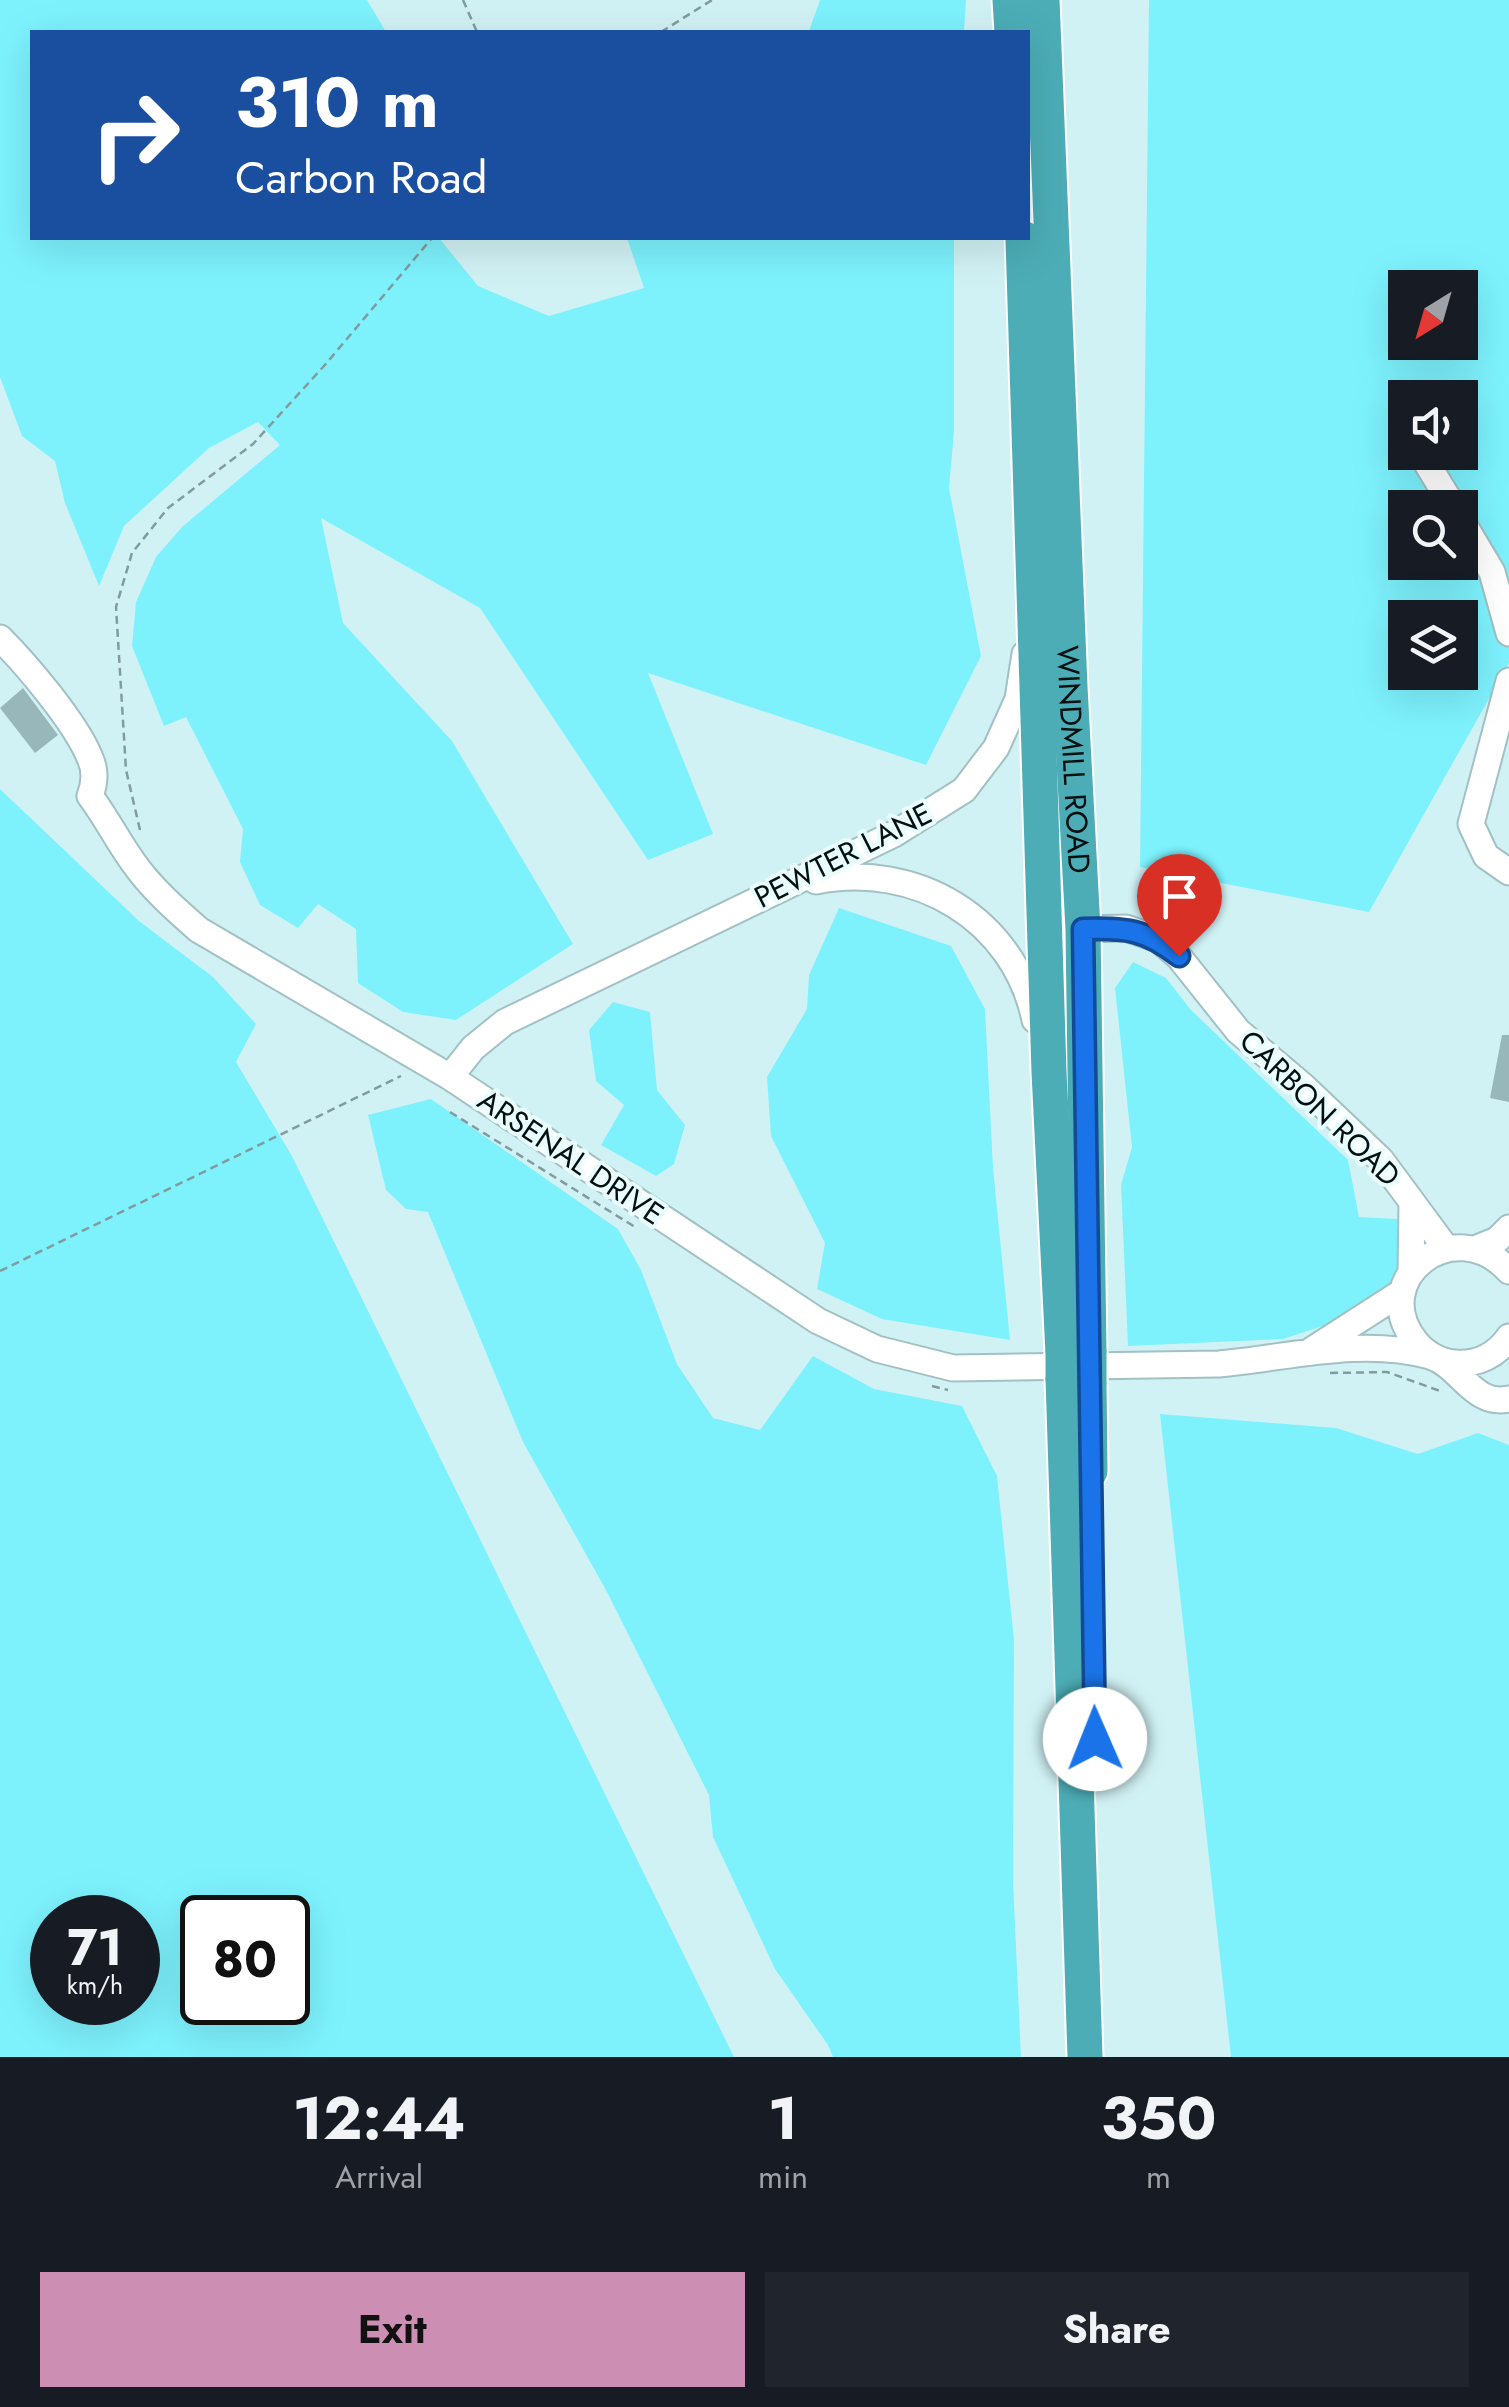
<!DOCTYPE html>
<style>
:root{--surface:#171b24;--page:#20242c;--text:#f1f3f6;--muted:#9ea1a6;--accent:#cc8fb3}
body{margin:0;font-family:Jost,sans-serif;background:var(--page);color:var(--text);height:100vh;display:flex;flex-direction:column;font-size:38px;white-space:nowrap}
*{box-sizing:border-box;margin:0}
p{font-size:32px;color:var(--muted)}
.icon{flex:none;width:55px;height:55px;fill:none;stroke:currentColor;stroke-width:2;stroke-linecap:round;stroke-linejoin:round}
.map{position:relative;height:2057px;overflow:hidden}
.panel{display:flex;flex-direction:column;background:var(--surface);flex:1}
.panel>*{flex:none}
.top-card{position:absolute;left:30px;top:30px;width:1000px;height:210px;border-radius:0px;box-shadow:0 10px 40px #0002;background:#1a4fa0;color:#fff;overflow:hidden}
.needle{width:65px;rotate:217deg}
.buttons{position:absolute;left:1388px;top:270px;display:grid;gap:20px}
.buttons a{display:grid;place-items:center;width:90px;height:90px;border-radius:0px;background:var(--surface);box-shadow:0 10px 40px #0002;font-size:50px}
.speed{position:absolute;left:30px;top:1895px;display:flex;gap:20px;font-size:50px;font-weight:700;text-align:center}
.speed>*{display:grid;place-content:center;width:130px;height:130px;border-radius:50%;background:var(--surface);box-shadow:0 10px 40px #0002;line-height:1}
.speed small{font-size:25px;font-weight:400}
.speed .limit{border:5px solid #111;border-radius:15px;background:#fff;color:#111}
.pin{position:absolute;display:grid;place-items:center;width:85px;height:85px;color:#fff;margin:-102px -42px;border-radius:50% 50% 50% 0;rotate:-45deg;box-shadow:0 0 10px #0007}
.pin .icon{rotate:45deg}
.me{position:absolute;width:110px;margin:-55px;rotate:359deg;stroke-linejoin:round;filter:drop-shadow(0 0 8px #0008)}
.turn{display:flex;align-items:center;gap:35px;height:210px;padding:0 40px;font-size:45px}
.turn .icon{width:130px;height:130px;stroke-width:2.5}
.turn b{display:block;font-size:70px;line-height:85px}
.eta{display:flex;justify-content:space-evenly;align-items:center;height:170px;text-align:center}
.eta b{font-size:60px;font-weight:700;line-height:70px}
.button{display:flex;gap:20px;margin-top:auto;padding:20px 40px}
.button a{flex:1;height:115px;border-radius:0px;background:var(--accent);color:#111;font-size:40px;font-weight:700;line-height:115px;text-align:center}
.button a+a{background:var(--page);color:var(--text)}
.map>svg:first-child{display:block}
.green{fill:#7df2fd;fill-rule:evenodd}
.building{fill:#98b7ba}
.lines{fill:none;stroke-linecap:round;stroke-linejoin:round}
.minor-casing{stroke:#a1c1c4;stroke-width:29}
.highway-casing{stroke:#fff;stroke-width:39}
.path{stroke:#829b9d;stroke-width:2.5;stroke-dasharray:8 5;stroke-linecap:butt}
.minor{stroke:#fff;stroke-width:25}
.highway{stroke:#4cadb6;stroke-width:35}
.highway-bridge-casing{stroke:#fff;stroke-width:39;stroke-linecap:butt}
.highway-bridge{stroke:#4cadb6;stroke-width:35}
.route-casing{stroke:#114b97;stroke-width:25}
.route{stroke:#1a73e8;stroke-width:18}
.labels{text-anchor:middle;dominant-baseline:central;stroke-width:8;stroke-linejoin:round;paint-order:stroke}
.street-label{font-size:30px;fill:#040f10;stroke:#e9fcfe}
</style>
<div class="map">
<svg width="1509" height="2057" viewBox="0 0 1509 2057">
<rect width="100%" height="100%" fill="#d1f2f5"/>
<!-- green -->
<path class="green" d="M0,0H367L386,32H32V238H439L478,286L549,316L644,288L627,238H954V432L949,488L981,656L926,765L648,673L713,834L648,860L480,608L321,518L343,623L452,741L573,944L456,1020L403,1012L358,983L356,929L318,904L298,928L260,905L240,862L243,829L186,717L164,726L132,646L136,602L156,557L182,527L280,445L258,422L209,448L124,526L99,586L65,503L55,461L22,436L0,377Z
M820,0H966L964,32H800L809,31Z
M1149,0H1509V663L1369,912L1140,867ZM1405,288H1460V342H1405ZM1405,398H1460V452H1405ZM1405,508H1460V562H1405ZM1405,618H1460V672H1405Z
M0,789L139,921L213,977L256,1024L236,1062L292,1156L734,2057H0ZM52,1918H138V2002H52ZM202,1918H288V2002H202Z
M839,908L951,946L985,1009L993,1168L1010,1340L882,1319L817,1289L825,1243L771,1136L767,1077L807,1009L809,975Z
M1133,962L1166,978L1191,1010L1348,1160L1359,1217L1397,1219L1405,1255L1384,1306L1283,1339L1128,1346L1121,1185L1132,1147L1115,988Z
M613,1002L650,1012L657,1090L685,1125L674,1164L656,1176L601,1145L624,1105L596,1081L589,1030Z
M431,1099L618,1229L641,1270L677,1364L713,1418L760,1430L813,1356L874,1389L962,1406L997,1476L1014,1640L1013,1881L1021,2057H833L828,2045L775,1969L713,1837L709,1795L606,1590L523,1442L428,1212L406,1209L386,1190L368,1115Z
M1160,1414L1336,1428L1418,1454L1478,1433L1509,1445V2057H1231Z"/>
<!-- building -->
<path class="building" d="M23,688L58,735L35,753L0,708Z
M1502,1035H1509V1102L1490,1098Z"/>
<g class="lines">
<!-- minor casing -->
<g class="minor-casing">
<path id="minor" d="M1426,462L1454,508
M1460,518L1492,572L1509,633
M0,638C27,665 76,723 90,758C96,771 95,783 90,796C106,817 117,840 133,862C151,888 175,909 199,930L450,1077L818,1321L877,1349L953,1368L1219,1364C1288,1358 1360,1337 1430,1356C1460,1365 1473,1407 1509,1399
M1509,681L1471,824L1486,856L1509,872
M816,881C916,861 1014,919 1035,1020
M1083,929L1126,928L1158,939L1179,957L1238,1031L1303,1086L1381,1160L1446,1248
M450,1077L473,1048L505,1022L894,834L964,790L996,748L1018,699L1025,654
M1477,1248L1497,1240L1509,1228
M1509,1271C1454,1211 1367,1279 1415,1341C1424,1353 1440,1362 1455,1363C1477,1365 1497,1355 1509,1337
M1411,1273L1412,1202
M1312,1350L1402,1292"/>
</g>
<!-- highway casing -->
<g class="highway-casing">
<g id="highway">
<path d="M1010,0L1012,32"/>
<path id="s1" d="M1042,0L1070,687L1083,929L1089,1353"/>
<path d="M1023,238L1049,1072L1063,1353"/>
<path d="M1063,1378L1085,2057"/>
<path d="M1089,1382L1090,1471"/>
</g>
</g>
<!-- path -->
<path class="path" d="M463,0L477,32
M661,32L712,0
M140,830L126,770L116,607L132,553L168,508L253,444L324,366L432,238
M450,1112L635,1227
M0,1271L401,1076
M1330,1373L1387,1372L1443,1392
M932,1386L948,1390"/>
<!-- minor -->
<use href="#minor" class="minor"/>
<!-- highway -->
<use href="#highway" class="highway"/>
<!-- highway-bridge casing -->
<g class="highway-bridge-casing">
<path id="highway-bridge" d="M1063,1378V1353
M1089,1382V1353"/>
</g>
<!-- highway-bridge -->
<use href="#highway-bridge" class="highway-bridge"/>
</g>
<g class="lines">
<!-- route casing -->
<g class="route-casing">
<path id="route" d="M1095,1739L1083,929C1126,928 1145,929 1179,956"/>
</g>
<!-- route -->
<use href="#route" class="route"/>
</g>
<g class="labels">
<!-- street labels -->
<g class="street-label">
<text stroke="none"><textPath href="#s1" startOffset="760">WINDMILL ROAD</textPath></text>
<text transform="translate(843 855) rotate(-27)">PEWTER LANE</text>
<text transform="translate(1320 1108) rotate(44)">CARBON ROAD</text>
<text transform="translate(571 1157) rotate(34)">ARSENAL DRIVE</text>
</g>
</g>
</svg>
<div class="buttons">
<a><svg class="needle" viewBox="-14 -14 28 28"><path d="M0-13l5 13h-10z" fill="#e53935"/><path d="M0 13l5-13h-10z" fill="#9ea1a6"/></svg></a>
<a><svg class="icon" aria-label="sound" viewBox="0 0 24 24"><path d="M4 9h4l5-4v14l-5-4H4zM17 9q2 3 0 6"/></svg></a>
<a><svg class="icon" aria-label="search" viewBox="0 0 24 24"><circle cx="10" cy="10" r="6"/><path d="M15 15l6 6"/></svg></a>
<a><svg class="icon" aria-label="layers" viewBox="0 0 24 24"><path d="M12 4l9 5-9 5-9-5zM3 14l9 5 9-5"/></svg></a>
</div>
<div class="speed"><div>71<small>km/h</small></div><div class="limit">80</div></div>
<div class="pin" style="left:1179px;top:956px;background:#d93025"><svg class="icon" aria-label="arrive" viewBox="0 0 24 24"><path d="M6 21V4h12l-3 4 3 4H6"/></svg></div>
<svg class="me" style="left:1095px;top:1739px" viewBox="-20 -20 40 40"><circle r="19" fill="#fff"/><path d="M0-13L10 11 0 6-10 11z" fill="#1a73e8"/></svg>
<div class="top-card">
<div class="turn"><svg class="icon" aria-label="right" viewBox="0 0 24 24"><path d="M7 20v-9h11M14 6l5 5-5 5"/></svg><div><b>310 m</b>Carbon Road</div></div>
</div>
</div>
<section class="panel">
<div class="eta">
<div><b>12:44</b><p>Arrival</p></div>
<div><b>1</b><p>min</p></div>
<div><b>350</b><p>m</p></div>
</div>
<div class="button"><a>Exit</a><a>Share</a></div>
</section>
